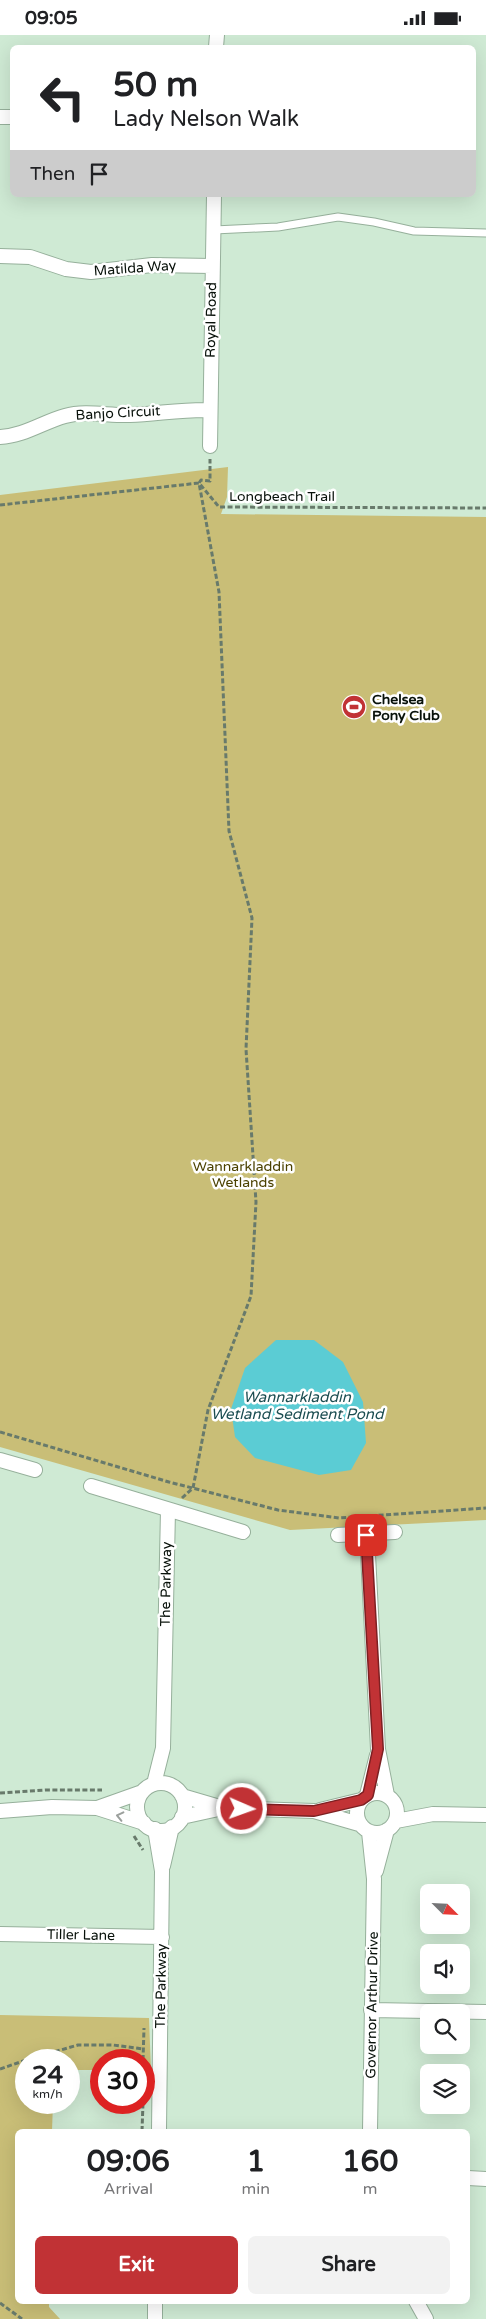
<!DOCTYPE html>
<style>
:root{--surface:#fff;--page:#f2f2f2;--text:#202124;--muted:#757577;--accent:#c13235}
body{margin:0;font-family:"Varela Round",sans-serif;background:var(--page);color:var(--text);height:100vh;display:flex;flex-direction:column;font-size:19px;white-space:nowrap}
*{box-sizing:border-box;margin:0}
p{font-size:16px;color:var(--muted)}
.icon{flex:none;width:28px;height:28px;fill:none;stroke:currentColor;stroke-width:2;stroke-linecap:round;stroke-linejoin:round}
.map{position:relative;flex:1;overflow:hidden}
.panel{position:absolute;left:15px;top:2094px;width:455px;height:175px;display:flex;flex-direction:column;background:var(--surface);border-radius:8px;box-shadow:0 5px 20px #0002}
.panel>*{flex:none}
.top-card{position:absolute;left:10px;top:10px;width:466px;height:152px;border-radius:8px;box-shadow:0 5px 20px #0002;background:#fff;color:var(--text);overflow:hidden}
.needle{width:32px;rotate:114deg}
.fabs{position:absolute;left:420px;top:1849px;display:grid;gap:10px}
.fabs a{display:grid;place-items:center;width:50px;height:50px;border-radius:8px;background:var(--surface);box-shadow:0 5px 20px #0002;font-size:25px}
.speed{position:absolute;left:15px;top:2014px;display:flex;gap:10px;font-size:25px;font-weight:700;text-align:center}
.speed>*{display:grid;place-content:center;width:65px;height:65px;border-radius:50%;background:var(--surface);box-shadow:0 5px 20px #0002;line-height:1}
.speed small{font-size:12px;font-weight:400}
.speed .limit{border:8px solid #d22;background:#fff;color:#111}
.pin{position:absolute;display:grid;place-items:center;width:42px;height:42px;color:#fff;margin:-21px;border-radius:10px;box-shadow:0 2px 8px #0006}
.me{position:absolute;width:55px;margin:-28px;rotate:92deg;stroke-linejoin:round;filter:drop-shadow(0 0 4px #0008)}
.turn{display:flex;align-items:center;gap:18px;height:105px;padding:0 20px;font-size:22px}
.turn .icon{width:65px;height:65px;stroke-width:2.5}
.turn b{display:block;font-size:35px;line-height:42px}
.then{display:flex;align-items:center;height:48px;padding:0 20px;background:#0003;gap:10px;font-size:19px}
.eta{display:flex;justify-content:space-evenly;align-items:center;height:85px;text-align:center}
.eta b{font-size:30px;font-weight:800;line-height:35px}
.button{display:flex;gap:10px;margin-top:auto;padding:10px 20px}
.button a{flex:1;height:58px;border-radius:8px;background:var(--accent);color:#fff;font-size:20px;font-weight:800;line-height:58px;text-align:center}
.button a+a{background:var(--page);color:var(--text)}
.status{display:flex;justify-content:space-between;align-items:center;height:35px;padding:0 25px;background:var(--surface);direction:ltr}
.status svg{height:14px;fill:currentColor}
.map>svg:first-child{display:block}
.green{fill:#c9be77}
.water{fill:#5bccd4}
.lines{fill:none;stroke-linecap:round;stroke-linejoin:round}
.lane-casing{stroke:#96b09b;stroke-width:9}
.street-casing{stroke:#96b09b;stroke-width:16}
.path{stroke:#687a6b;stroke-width:3;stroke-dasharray:5 2.5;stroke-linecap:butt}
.lane{stroke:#fff;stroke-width:7}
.street{stroke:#fff;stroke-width:14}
.oneway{stroke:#9ca09d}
.route-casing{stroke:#7d2022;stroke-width:12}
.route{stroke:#c13235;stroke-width:9}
.labels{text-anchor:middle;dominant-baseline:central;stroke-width:5;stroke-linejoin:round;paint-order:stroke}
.street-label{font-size:14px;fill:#08110a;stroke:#fff}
.poi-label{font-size:14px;font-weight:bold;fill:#08110a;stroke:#fff;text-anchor:start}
.park-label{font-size:14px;fill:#4b4100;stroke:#fff}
.water-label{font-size:15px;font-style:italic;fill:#1b4d51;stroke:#fff}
</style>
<div class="status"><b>09:05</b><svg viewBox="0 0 49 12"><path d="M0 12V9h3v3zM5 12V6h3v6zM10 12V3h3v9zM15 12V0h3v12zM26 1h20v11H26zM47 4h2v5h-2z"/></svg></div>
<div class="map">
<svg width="486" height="2284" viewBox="0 0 486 2284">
<rect width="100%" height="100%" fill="#cfead4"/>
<!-- green -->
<path class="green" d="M228,432L227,462L221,479L486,482V1485L290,1495L0,1412V460Z
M0,1980L149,1983L151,2036H144V2025H101V2035H73L69,2039V2025H26V2068H53L52,2096H18V2266H49V2272L60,2284H0Z"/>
<!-- water -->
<path class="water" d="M276,1305H314L343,1327L363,1367L366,1408L351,1435L319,1440L255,1423L235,1402L231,1374L245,1333Z"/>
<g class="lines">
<!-- lane casing -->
<g class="lane-casing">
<path id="lane" d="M214,195L278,192L338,182L374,187L414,196L486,198"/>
</g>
<!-- street casing -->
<g class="street-casing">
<path id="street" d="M216,12L217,0
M0,82H12
M0,221L30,222L66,234L91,237L152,230L212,231
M0,402C24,401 43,387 65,381C86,375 109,381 130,380C157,379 183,374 210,375
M210,411L214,160
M0,1425L35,1435
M91,1451L243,1497
M338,1500L395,1497
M367,1500L378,1714L387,1760
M137 1772a24 24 0 1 1 48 0a24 24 0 1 1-48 0Z
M154,1749L163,1713L168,1475
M357 1778a20 20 0 1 1 40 0a20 20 0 1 1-40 0Z
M367,1760L377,1720
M182,1761L223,1773
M97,1773L144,1788
M320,1775L361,1765
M0,1776L52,1772L97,1773L142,1757
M182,1782L223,1773L314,1776L359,1789
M396,1786L433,1779L486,1780
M155,1794L162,1836L159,2096
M369,1797L374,1844L370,2096
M163,1831L172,1792
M376,1836L387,1795
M0,1899L162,1902
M371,1975L486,1977
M468,2143L486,2144
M416,2266L426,2284
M155,2284V2266"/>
</g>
<!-- path -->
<path class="path" d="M0,470L199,448L219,472L486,473
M0,1397L169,1447L278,1475L339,1483L486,1473
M182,1463L193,1453L208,1375L251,1261L256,1167L246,1014L252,883L229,796L219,557L199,448L201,445L210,446V424
M0,1758L45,1755H102
M134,1801L143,1815
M26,2025L78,2010H113L143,2014
M143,2025L144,1993
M0,2034L26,2025
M142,2096L143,2068
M0,2268L22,2284"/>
<!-- lane -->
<use href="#lane" class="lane"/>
<!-- street -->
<use href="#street" class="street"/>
</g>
<!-- one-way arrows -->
<defs><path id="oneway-chevron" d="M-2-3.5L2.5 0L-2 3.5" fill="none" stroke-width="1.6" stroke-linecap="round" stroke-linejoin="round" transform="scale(1.25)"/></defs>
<use class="oneway" href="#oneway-chevron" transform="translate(120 1781) rotate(-167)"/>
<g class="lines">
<!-- route casing -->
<g class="route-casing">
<path id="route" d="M242,1774L314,1776L361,1765L368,1760L378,1714L366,1500"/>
</g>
<!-- route -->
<use href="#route" class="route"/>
</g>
<!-- icons -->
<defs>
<g id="stadium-disc" transform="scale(1.25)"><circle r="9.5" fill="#c13235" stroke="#fff"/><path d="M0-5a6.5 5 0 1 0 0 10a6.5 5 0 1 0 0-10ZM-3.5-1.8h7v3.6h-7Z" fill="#fff"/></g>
</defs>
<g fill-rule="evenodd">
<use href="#stadium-disc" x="354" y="672"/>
</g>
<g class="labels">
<!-- street labels -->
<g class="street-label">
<text transform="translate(135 233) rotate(-4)">Matilda Way</text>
<text transform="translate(211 285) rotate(-89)">Royal Road</text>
<text transform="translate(118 378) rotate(-3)">Banjo Circuit</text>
<text x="282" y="461">Longbeach Trail</text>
<text transform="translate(166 1549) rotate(-89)">The Parkway</text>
<text transform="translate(81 1900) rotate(1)">Tiller Lane</text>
<text transform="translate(161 1951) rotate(-89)">The Parkway</text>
<text transform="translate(372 1970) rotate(-89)">Governor Arthur Drive</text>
</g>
<!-- poi labels -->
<g class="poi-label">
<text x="372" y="664">Chelsea<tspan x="372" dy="16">Pony Club</tspan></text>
</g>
<!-- park labels -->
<g class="park-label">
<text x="243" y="1131">Wannarkladdin<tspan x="243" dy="16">Wetlands</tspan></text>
</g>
<!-- water labels -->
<g class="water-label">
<text x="297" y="1362">Wannarkladdin<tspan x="297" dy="17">Wetland Sediment Pond</tspan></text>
</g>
</g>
</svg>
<div class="fabs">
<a><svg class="needle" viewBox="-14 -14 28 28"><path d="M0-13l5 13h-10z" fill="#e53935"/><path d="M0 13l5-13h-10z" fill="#757577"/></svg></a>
<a><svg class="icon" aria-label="sound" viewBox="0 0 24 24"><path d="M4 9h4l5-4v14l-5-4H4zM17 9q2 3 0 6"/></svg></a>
<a><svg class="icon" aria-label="search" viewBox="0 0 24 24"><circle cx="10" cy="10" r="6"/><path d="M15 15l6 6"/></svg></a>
<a><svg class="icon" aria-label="layers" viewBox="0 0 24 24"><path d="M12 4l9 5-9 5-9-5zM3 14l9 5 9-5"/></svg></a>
</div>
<div class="speed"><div>24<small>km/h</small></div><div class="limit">30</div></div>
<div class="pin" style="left:366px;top:1500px;background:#d93025"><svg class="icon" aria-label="arrive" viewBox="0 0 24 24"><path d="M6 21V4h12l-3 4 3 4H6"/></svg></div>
<svg class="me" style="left:242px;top:1774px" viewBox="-20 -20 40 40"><circle r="17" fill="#c13235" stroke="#fff" stroke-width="3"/><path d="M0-11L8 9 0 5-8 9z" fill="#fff"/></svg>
<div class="top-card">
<div class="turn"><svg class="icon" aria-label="left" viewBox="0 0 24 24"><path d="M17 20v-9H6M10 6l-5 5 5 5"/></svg><div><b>50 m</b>Lady Nelson Walk</div></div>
<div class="then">Then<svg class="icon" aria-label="arrive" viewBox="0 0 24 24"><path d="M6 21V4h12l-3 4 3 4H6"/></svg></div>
</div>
<section class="panel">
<div class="eta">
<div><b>09:06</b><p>Arrival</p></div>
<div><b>1</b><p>min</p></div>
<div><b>160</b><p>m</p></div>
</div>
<div class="button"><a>Exit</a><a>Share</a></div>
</section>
</div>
